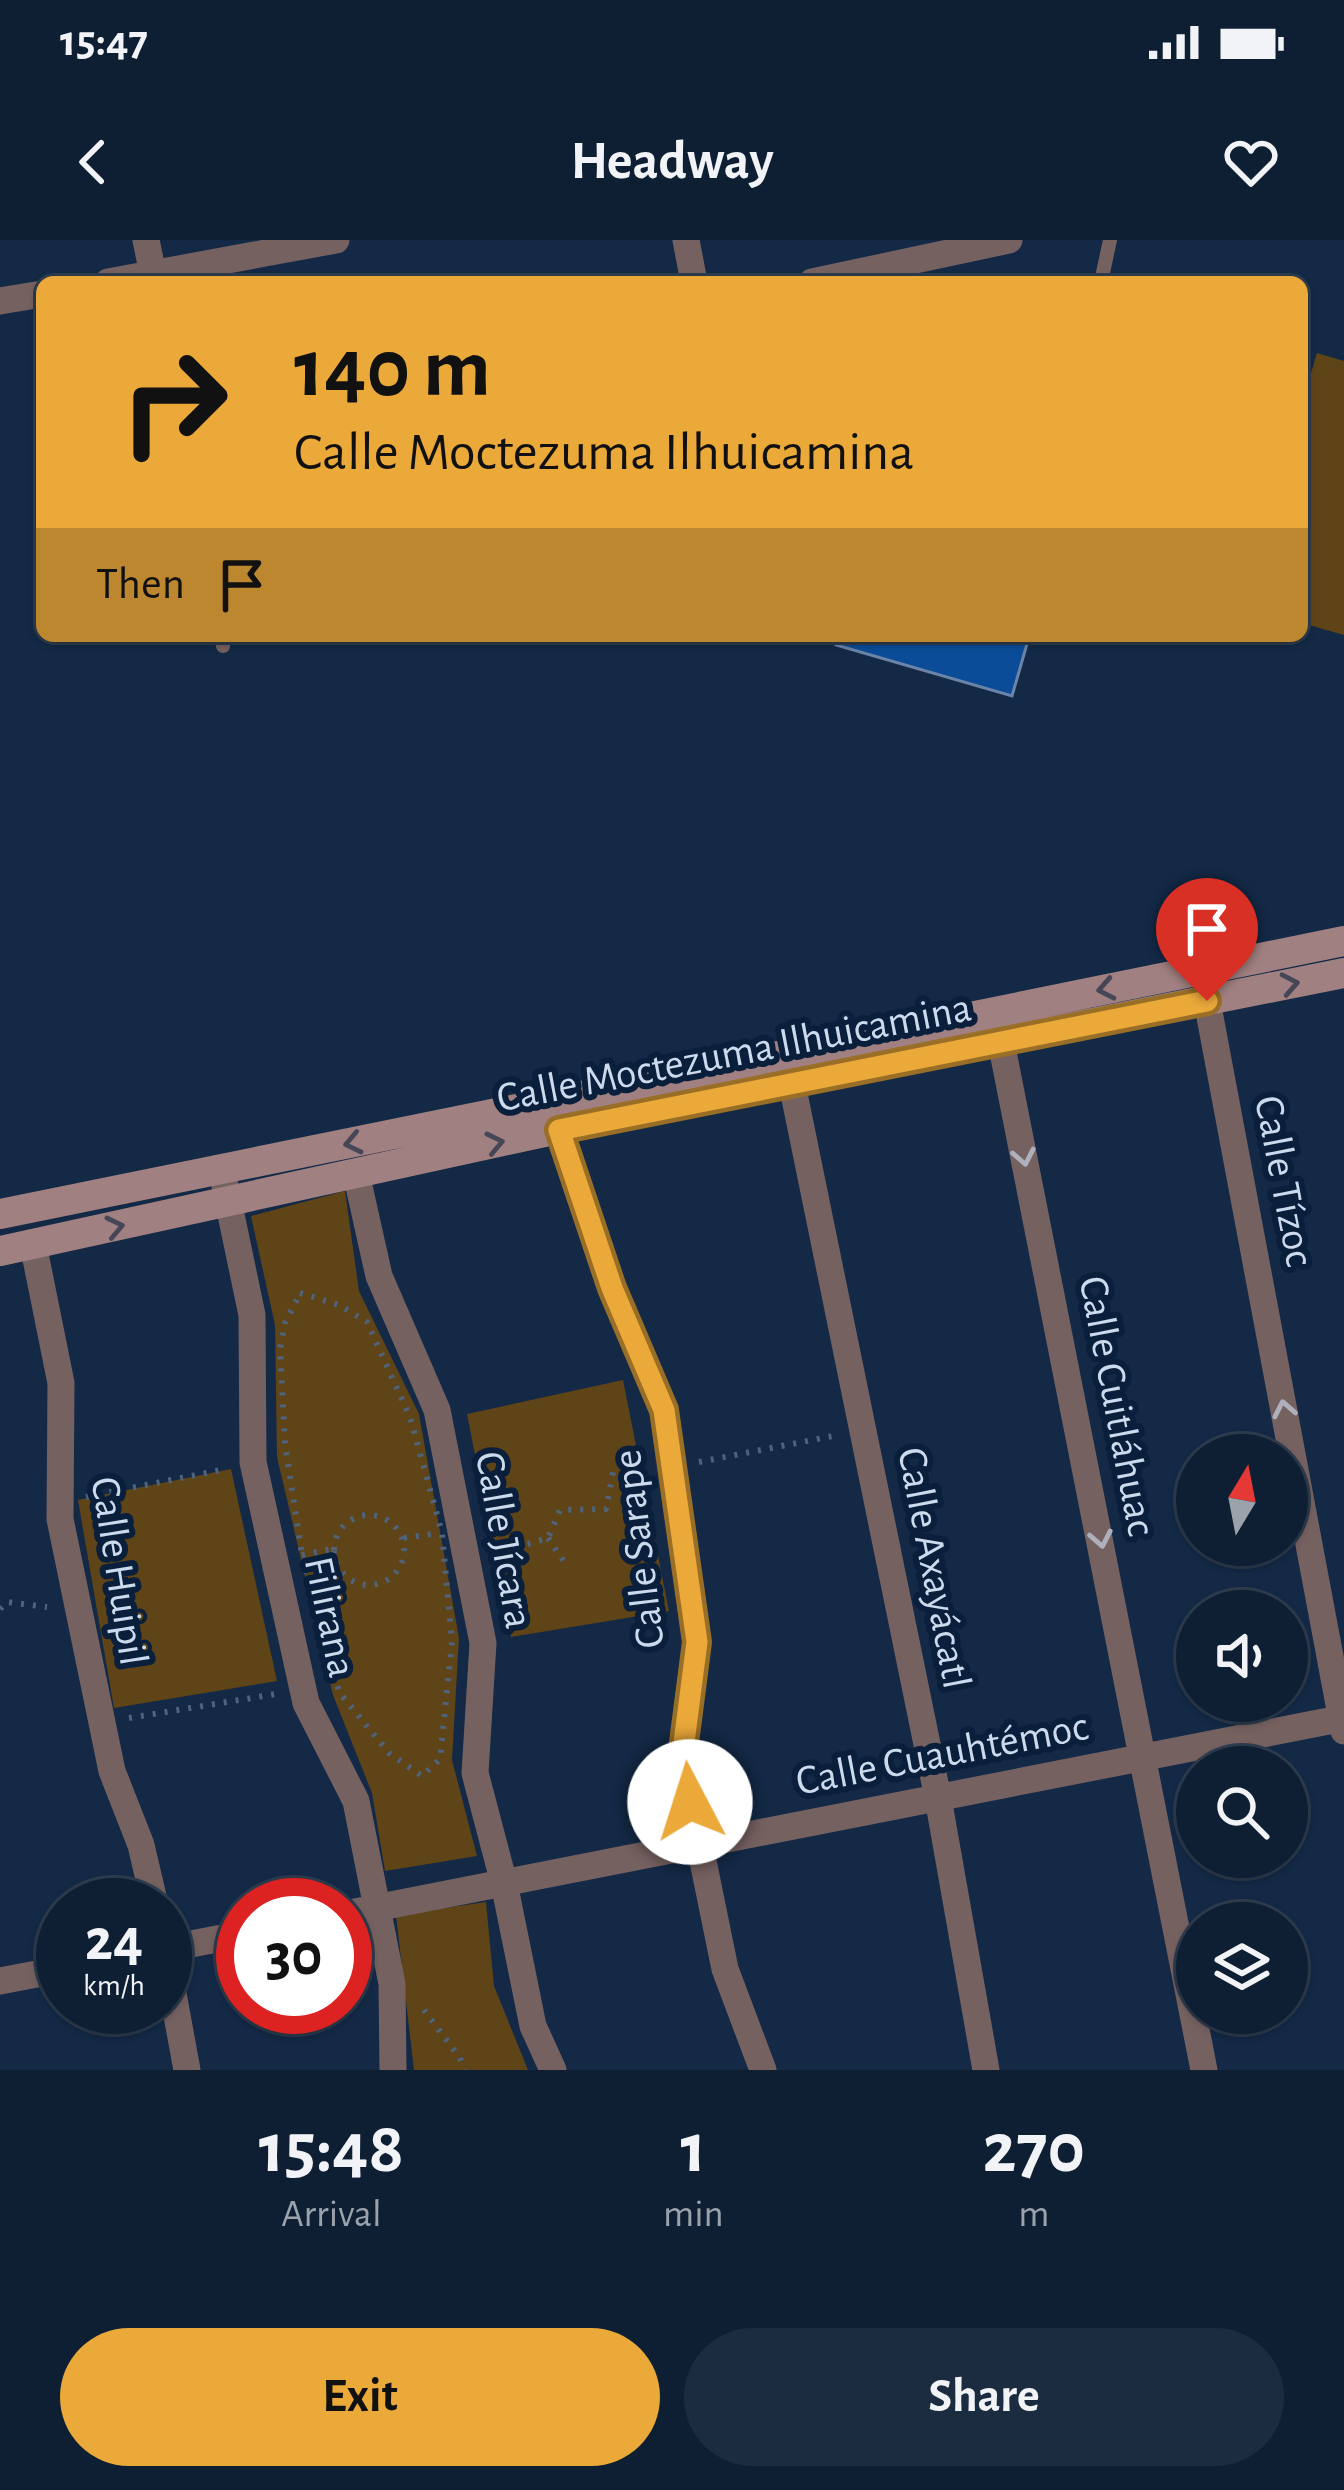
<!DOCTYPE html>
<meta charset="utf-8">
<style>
:root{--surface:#0e1f34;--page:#1c2c40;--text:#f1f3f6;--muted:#9ba2ac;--line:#2e3d4f;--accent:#eba93a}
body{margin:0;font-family:"Alegreya Sans",sans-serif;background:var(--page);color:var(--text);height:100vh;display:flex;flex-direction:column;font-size:45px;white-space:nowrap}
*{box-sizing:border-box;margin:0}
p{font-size:39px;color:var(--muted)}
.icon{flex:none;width:66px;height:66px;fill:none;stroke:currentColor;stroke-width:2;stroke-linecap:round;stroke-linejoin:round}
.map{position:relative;height:1830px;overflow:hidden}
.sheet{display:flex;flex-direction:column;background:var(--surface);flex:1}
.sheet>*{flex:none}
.top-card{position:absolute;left:36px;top:36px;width:1272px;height:366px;border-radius:18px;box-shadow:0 3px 9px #0004,0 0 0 3px var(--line);background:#eba93a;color:#111;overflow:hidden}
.needle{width:78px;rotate:10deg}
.controls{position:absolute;left:1176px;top:1194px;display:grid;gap:24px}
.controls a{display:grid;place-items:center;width:132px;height:132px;border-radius:50%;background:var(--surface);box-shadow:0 3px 9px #0004,0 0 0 3px var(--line);font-size:60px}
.speed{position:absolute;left:36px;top:1638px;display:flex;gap:24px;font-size:60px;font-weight:700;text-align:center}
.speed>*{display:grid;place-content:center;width:156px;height:156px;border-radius:50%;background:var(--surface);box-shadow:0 3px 9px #0004,0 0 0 3px var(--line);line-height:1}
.speed small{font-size:30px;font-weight:400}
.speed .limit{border:18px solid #d22;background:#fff;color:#111}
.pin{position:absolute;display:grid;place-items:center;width:102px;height:102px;color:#fff;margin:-123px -51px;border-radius:50% 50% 50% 0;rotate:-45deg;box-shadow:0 0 12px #0007}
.pin .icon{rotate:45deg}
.me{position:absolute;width:132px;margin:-66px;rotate:355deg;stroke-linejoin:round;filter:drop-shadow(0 0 9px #0008)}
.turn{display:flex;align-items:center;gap:42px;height:252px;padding:0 60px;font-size:54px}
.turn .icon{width:156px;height:156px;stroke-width:2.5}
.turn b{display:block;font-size:84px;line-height:102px}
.then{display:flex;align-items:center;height:114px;padding:0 60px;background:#0003;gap:24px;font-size:45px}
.eta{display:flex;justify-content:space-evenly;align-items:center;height:204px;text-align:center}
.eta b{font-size:72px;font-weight:700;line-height:84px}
.action{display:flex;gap:24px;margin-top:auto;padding:24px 60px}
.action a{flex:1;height:138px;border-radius:72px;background:var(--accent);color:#111;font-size:48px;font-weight:700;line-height:138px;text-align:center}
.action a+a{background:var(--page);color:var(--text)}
.status{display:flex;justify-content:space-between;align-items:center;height:84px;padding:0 60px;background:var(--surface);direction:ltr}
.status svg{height:33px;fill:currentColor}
header{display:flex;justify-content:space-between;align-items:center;height:156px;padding:0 60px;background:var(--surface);font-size:54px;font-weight:700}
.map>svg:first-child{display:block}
.green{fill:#5f4418}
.building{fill:#0a4c97;stroke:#6b84a7;stroke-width:3}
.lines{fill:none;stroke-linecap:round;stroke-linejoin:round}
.path{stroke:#4f637c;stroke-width:6;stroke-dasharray:3 9;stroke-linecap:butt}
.lane{stroke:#766161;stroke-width:14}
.street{stroke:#766161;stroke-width:27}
.secondary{stroke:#a18081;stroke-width:30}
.oneway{stroke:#464657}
.oneway2{stroke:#aeb0bc}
.route-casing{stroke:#996e26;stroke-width:30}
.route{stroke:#eba93a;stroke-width:21}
.labels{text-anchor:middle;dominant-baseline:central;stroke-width:12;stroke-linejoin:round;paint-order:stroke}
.street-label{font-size:42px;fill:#ccdaed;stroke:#091f3b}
</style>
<div class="status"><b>15:47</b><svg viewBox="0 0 49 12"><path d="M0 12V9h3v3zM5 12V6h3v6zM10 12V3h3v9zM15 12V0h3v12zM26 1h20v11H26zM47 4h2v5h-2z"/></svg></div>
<header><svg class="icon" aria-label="back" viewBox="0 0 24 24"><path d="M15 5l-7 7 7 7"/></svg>Headway<svg class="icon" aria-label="heart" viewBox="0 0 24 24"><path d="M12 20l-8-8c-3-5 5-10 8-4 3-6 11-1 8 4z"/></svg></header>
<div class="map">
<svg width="1344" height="1830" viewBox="0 0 1344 1830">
<rect width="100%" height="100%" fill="#132946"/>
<!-- green -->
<path class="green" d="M1317,113L1344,121V395L1302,383V163Z
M345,951L359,1051L419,1174L459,1398L452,1520L477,1616L385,1631L372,1553L333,1455L277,1217L275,1085L251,976Z
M623,1140L669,1371L511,1397L467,1174Z
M231,1229L277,1441L114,1468L78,1260Z
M486,1662L494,1746L528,1830H414L396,1675Z"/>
<!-- building -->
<path class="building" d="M838,396H1026L1029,397L1012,456L836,405Z"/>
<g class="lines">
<!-- path -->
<path class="path" d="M300,1053L339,1065L367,1082L410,1177L442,1293L452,1402L440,1519L422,1536L389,1513L339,1452L302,1315L285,1204L280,1109L285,1083Z
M699,1222L833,1196
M86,1257L226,1229
M334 1310a35 35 0 1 1 70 0a35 35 0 1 1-70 0Z
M404,1298L432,1294
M548,1298L567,1326
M493,1314L548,1298L560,1270L606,1269L613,1232L644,1229
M302,1315L332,1309
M0,1369L7,1362L47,1367
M129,1478L276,1454
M424,1770L460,1818L464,1830"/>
<!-- lane -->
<path class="lane" d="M1101,42L1110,0
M221,396L223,406"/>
<!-- street -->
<path class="street" d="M146,0L153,34
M686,0L694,42
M108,42L336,0
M812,42L1009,0
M0,61L42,54
M1207,761L1344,1491
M1001,802L1204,1830
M792,844L938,1558L986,1830
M554,873L612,1048L664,1170L697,1402L682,1518L725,1729L763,1830
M356,933L379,1036L437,1170L483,1403L475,1533L504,1643L533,1786L553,1830
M224,941L252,1075L253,1222L306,1463L356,1561L392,1744L393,1830
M33,1004L61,1143L60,1279L112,1531L141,1605L155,1665
M345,1674L1344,1478
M165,1709L243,1694
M165,1710L187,1830
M0,1741L63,1729"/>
<!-- secondary -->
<path class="secondary" d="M0,974L1344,701
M0,1011L558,889L1344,733"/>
</g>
<!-- one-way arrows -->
<defs><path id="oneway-chevron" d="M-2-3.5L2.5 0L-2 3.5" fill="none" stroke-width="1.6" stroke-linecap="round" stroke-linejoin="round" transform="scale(3)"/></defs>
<g class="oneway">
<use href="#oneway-chevron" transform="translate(1290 744) rotate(-11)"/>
<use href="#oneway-chevron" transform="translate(1106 749) rotate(169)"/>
<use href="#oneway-chevron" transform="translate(353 903) rotate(168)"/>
<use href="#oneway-chevron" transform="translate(495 903) rotate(-12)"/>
<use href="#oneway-chevron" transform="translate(115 987) rotate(-12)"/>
</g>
<g class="oneway2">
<use href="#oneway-chevron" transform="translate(1024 917) rotate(79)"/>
<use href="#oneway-chevron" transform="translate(1284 1169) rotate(-101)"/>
<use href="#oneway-chevron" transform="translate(1101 1299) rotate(79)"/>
</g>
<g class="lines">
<!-- route casing -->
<g class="route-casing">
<path id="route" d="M690,1562L682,1518L697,1402L664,1170L612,1048L559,890L1207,761"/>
</g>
<!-- route -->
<use href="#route" class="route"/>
</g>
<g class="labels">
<!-- street labels -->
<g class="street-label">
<text transform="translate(734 813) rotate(-11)">Calle Moctezuma Ilhuicamina</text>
<text transform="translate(1284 941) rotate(79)">Calle Tízoc</text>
<text transform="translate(1117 1166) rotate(79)">Calle Cuitláhuac</text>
<text transform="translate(504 1300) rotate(80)">Calle Jícara</text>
<text transform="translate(639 1309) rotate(-97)">Calle Sarape</text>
<text transform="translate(934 1328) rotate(79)">Calle Axayácatl</text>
<text transform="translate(119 1331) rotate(81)">Calle Huipil</text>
<text transform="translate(330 1377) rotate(78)">Filirana</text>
<text transform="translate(942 1514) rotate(-11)">Calle Cuauhtémoc</text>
</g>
</g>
</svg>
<div class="controls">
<a><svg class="needle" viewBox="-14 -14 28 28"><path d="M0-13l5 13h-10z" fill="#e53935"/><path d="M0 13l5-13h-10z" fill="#9ba2ac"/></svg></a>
<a><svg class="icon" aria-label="sound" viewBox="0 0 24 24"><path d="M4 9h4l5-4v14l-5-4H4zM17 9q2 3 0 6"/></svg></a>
<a><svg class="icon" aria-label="search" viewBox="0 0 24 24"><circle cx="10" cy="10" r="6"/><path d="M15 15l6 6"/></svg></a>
<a><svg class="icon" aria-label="layers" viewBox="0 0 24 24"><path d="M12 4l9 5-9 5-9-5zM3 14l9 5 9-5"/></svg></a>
</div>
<div class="speed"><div>24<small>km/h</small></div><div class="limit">30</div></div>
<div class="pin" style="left:1207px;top:761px;background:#d93025"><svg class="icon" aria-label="arrive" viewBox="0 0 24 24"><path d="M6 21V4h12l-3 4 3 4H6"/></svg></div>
<svg class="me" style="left:690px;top:1562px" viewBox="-20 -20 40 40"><circle r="19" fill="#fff"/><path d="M0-13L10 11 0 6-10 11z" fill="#eba93a"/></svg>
<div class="top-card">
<div class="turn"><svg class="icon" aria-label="right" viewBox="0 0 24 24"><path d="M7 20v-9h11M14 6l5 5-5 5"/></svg><div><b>140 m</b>Calle Moctezuma Ilhuicamina</div></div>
<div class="then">Then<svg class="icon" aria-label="arrive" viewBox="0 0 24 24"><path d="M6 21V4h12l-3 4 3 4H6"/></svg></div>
</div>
</div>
<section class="sheet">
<div class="eta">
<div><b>15:48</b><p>Arrival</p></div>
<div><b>1</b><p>min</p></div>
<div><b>270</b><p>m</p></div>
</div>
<div class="action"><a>Exit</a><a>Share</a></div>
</section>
